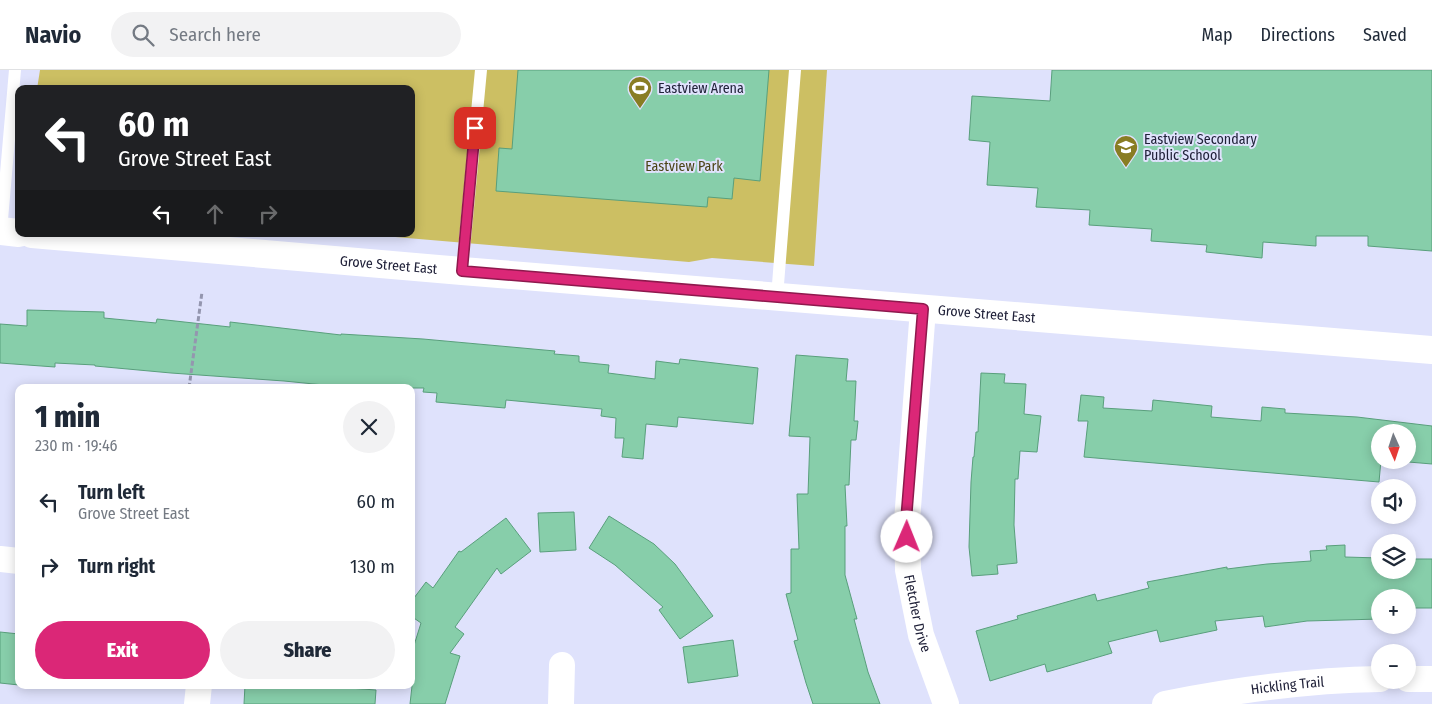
<!DOCTYPE html>
<meta charset="utf-8">
<style>
:root{--surface:#fff;--page:#f2f2f3;--text:#1f2937;--muted:#747a83;--line:#e0e1e3;--accent:#db2777}
body{margin:0;font-family:"Fira Sans Condensed",sans-serif;background:var(--page);color:var(--text);height:100vh;display:flex;flex-direction:column;font-size:19px;white-space:nowrap}
*{box-sizing:border-box;margin:0}
p{font-size:16px;color:var(--muted)}
.icon{flex:none;width:28px;height:28px;fill:none;stroke:currentColor;stroke-width:2;stroke-linecap:round;stroke-linejoin:round}
.map{position:relative;flex:1;overflow:hidden}
.details{position:absolute;left:15px;top:314px;width:400px;height:305px;display:flex;flex-direction:column;background:var(--surface);border-radius:10px;box-shadow:0 2px 12px #0003}
.details>*{flex:none}
.guide{position:absolute;left:15px;top:15px;width:400px;height:152px;border-radius:10px;box-shadow:0 2px 12px #0003;background:#202124;color:#fff;overflow:hidden}
.needle{width:32px;rotate:177deg}
.fabs{position:absolute;left:1371px;top:354px;display:grid;gap:10px}
.fabs a{display:grid;place-items:center;width:45px;height:45px;border-radius:50%;background:var(--surface);box-shadow:0 2px 12px #0003;font-size:25px}
.pin{position:absolute;display:grid;place-items:center;width:42px;height:42px;color:#fff;margin:-21px;border-radius:10px;box-shadow:0 2px 8px #0006}
.me{position:absolute;width:55px;margin:-28px;rotate:1deg;stroke-linejoin:round;filter:drop-shadow(0 0 4px #0008)}
.turn{display:flex;align-items:center;gap:18px;height:105px;padding:0 20px;font-size:22px}
.turn .icon{width:65px;height:65px;stroke-width:2.5}
.turn b{display:block;font-size:35px;line-height:42px}
.lanes{display:flex;align-items:center;height:48px;padding:0 20px;background:#0003;justify-content:center;gap:25px;direction:ltr}
.lanes .off{opacity:.35}
.round{display:grid;place-items:center;flex:none;width:52px;height:52px;border-radius:26px;background:var(--page)}
.summary{display:flex;align-items:center;justify-content:space-between;height:85px;padding:0 20px}
h1{font-size:30px;font-weight:800;line-height:38px}
.cta{display:flex;gap:10px;margin-top:auto;padding:10px 20px}
.cta a{flex:1;height:58px;border-radius:30px;background:var(--accent);color:#fff;font-size:20px;font-weight:800;line-height:58px;text-align:center}
.cta a+a{background:var(--page);color:var(--text)}
ul{padding:0;list-style:none}
li{display:flex;align-items:center;gap:15px;height:65px;padding:0 20px}
li div{flex:1}
li b{display:block;font-size:19px}
li em{font-style:normal}
header{display:flex;align-items:center;gap:30px;box-sizing:border-box;height:70px;padding:0 25px;background:var(--surface);border-bottom:1px solid var(--line)}
header strong{font-size:24px}
nav{display:flex;gap:28px;margin-inline-start:auto;font-size:18px}
.search{width:350px;height:45px;background:var(--page);display:flex;align-items:center;gap:12px;box-sizing:border-box;padding:0 18px;border-radius:28px;color:var(--muted);font-size:19px}
.map>svg:first-child{display:block}
.green{fill:#ccbf63}
.building{fill:#87ceaa;stroke:#599f7c}
.lines{fill:none;stroke-linecap:round;stroke-linejoin:round}
.path{stroke:#9496af;stroke-width:3;stroke-dasharray:5 2.5;stroke-linecap:butt}
.service{stroke:#fff;stroke-width:12}
.minor{stroke:#fff;stroke-width:26}
.tertiary{stroke:#fff;stroke-width:28}
.route-casing{stroke:#8e194d;stroke-width:12}
.route{stroke:#db2777;stroke-width:9}
.labels{text-anchor:middle;dominant-baseline:central;stroke-width:4;stroke-linejoin:round;paint-order:stroke}
.poi-label{font-size:14px;fill:#202139;stroke:#dfe2fc;text-anchor:start}
.park-label{font-size:14px;fill:#4b4416;stroke:#dfe2fc}
.street-label{font-size:14px;fill:#202139;stroke:#dfe2fc}
</style>
<header>
<strong>Navio</strong>
<div class="search"><svg class="icon" aria-label="search" viewBox="0 0 24 24"><circle cx="10" cy="10" r="6"/><path d="M15 15l6 6"/></svg>Search here</div>
<nav><a>Map</a><a>Directions</a><a>Saved</a></nav>
</header>
<div class="map">
<svg width="1432" height="634" viewBox="0 0 1432 634">
<rect width="100%" height="100%" fill="#dfe2fc"/>
<!-- green -->
<path class="green" d="M40,0H827L814,196L712,188L689,192L360,164H411V19H37Z"/>
<!-- building -->
<path class="building" d="M518,0H769L760,111L734,108L732,129L708,127L707,137L496,121L499,78L512,79Z
M1052,0H1432V181L1368,176V166H1316V176L1263,172L1262,188L1206,182L1207,175L1151,171L1152,159L1089,155L1090,140L1036,137L1038,118L987,115L990,72L969,70L972,26L1050,31Z
M27,240L104,242V248L156,253L157,249L230,257V252L341,265V264L423,269L555,281L554,284L579,286V292L609,295L608,303L655,309L656,291L679,294L680,289L758,298L753,354L678,347L677,357L646,354L643,389L622,387L624,368H615L616,348L601,346L602,339L506,330L505,338L436,332L437,323L423,322L424,318H324V315L284,311L171,303L95,296V295L55,293V297L0,293V254L27,256Z
M796,285L848,289L846,311H856L854,351H858L856,370H851L849,415H845L847,456H845V505L857,549H854L868,602L880,634H813L806,613L794,571L798,570L786,524L791,523V479H799L797,424H808L810,367L789,366Z
M981,303L1005,304L1004,313L1026,314L1024,344L1041,346L1037,382L1020,381L1018,409H1015L1014,455L1017,493L997,495L998,504L972,506L969,477L971,412L973,387H974L976,362H978Z
M1081,325L1104,327L1103,338L1152,341L1153,330L1212,336L1211,347L1261,351L1262,337L1285,339V343L1357,347L1432,356V394L1385,390H1408V362H1380L1381,390L1379,412L1084,387L1088,351H1078Z
M574,442L576,480L540,482L538,443Z
M609,446L654,474L675,494L713,546L680,569L659,540L663,537L615,495L589,478Z
M506,448L531,481L501,504L497,498L455,557L464,564L450,583L460,586L445,634H410L414,598H411V585L421,553L411,546V532L426,512L433,518L459,481L461,482Z
M1345,475V487L1380,488V500H1408V487L1409,489H1432V538H1408V528H1380V549L1307,551L1265,557L1263,546L1215,551L1217,560L1160,572L1157,560L1108,572L1112,583L1061,598L1047,602L1045,594L990,611L976,561L1018,549L1017,546L1095,524L1097,531L1149,518L1147,512L1227,497V499L1267,494L1311,491L1310,481L1327,480L1326,476Z
M0,562L19,564V615L0,613Z
M733,570L738,606L688,613L683,577Z
M245,615H308L376,620L375,634H244Z"/>
<g class="lines">
<!-- path -->
<path class="path" d="M189,318L202,222"/>
<!-- service -->
<path class="service" d="M1,161L15,0
M462,201L481,0
M777,227L795,0"/>
<!-- minor -->
<g class="minor">
<path id="s1" d="M923,239L907,451L908,500L921,565L946,634"/>
<path d="M0,489L19,491"/>
<path d="M1408,609H1432"/>
<path d="M197,634L199,615"/>
<path d="M561,634L562,595"/>
<path id="s2" d="M1165,634C1236,620 1308,610 1380,609"/>
</g>
<!-- tertiary -->
<g class="tertiary">
<path d="M0,161L19,163"/>
<path id="s3" d="M32,164L462,201L1432,280"/>
</g>
</g>
<g class="lines">
<!-- route casing -->
<g class="route-casing">
<path id="route" d="M475,58L462,201L923,239L906,451L907,467"/>
</g>
<!-- route -->
<use href="#route" class="route"/>
</g>
<!-- icons -->
<defs>
<g id="stadium-pin" transform="scale(1.25)"><path d="M0 17L-7.5 6A9.5 9.5 0 1 1 7.5 6Z" fill="#897d23" stroke="#dfe2fc"/><path d="M0-5a6.5 5 0 1 0 0 10a6.5 5 0 1 0 0-10ZM-3.5-1.8h7v3.6h-7Z" fill="#fff"/></g>
<g id="school-pin" transform="scale(1.25)"><path d="M0 17L-7.5 6A9.5 9.5 0 1 1 7.5 6Z" fill="#897d23" stroke="#dfe2fc"/><path d="M0-5L7-2L0 1L-7-2ZM-4 1L0 2.5L4 1V4Q0 6-4 4Z" fill="#fff"/></g>
</defs>
<g fill-rule="evenodd">
<use href="#stadium-pin" x="640" y="18"/>
<use href="#school-pin" x="1126" y="77"/>
</g>
<g class="labels">
<!-- poi labels -->
<g class="poi-label">
<text x="658" y="18">Eastview Arena</text>
<text x="1144" y="69">Eastview Secondary<tspan x="1144" dy="16">Public School</tspan></text>
</g>
<!-- park labels -->
<g class="park-label">
<text x="684" y="96">Eastview Park</text>
</g>
<!-- street labels -->
<g class="street-label">
<text stroke="none"><textPath href="#s3" startOffset="358">Grove Street East</textPath></text>
<text stroke="none"><textPath href="#s3" startOffset="958">Grove Street East</textPath></text>
<text stroke="none"><textPath href="#s1" startOffset="306">Fletcher Drive</textPath></text>
<text stroke="none"><textPath href="#s2" startOffset="124">Hickling Trail</textPath></text>
</g>
</g>
</svg>
<div class="fabs">
<a><svg class="needle" viewBox="-14 -14 28 28"><path d="M0-13l5 13h-10z" fill="#e53935"/><path d="M0 13l5-13h-10z" fill="#747a83"/></svg></a>
<a><svg class="icon" aria-label="sound" viewBox="0 0 24 24"><path d="M4 9h4l5-4v14l-5-4H4zM17 9q2 3 0 6"/></svg></a>
<a><svg class="icon" aria-label="layers" viewBox="0 0 24 24"><path d="M12 4l9 5-9 5-9-5zM3 14l9 5 9-5"/></svg></a>
<a>+</a>
<a>−</a>
</div>
<div class="pin" style="left:475px;top:58px;background:#d93025"><svg class="icon" aria-label="arrive" viewBox="0 0 24 24"><path d="M6 21V4h12l-3 4 3 4H6"/></svg></div>
<svg class="me" style="left:907px;top:467px" viewBox="-20 -20 40 40"><circle r="19" fill="#fff"/><path d="M0-13L10 11 0 6-10 11z" fill="#db2777"/></svg>
<div class="guide">
<div class="turn"><svg class="icon" aria-label="left" viewBox="0 0 24 24"><path d="M17 20v-9H6M10 6l-5 5 5 5"/></svg><div><b>60 m</b>Grove Street East</div></div>
<div class="lanes"><svg class="icon" aria-label="left" viewBox="0 0 24 24"><path d="M17 20v-9H6M10 6l-5 5 5 5"/></svg><svg class="icon off" aria-label="ahead" viewBox="0 0 24 24"><path d="M12 20V5M6 11l6-6 6 6"/></svg><svg class="icon off" aria-label="right" viewBox="0 0 24 24"><path d="M7 20v-9h11M14 6l5 5-5 5"/></svg></div>
</div>
<section class="details">
<div class="summary"><div><h1>1 min</h1><p>230 m · 19:46</p></div><a class="round"><svg class="icon" aria-label="close" viewBox="0 0 24 24"><path d="M6 6l12 12M18 6L6 18"/></svg></a></div>
<ul>
<li><svg class="icon" aria-label="left" viewBox="0 0 24 24"><path d="M17 20v-9H6M10 6l-5 5 5 5"/></svg><div><b>Turn left</b><p>Grove Street East</p></div><em>60 m</em></li>
<li><svg class="icon" aria-label="right" viewBox="0 0 24 24"><path d="M7 20v-9h11M14 6l5 5-5 5"/></svg><div><b>Turn right</b></div><em>130 m</em></li>
</ul>
<div class="cta"><a>Exit</a><a>Share</a></div>
</section>
</div>
